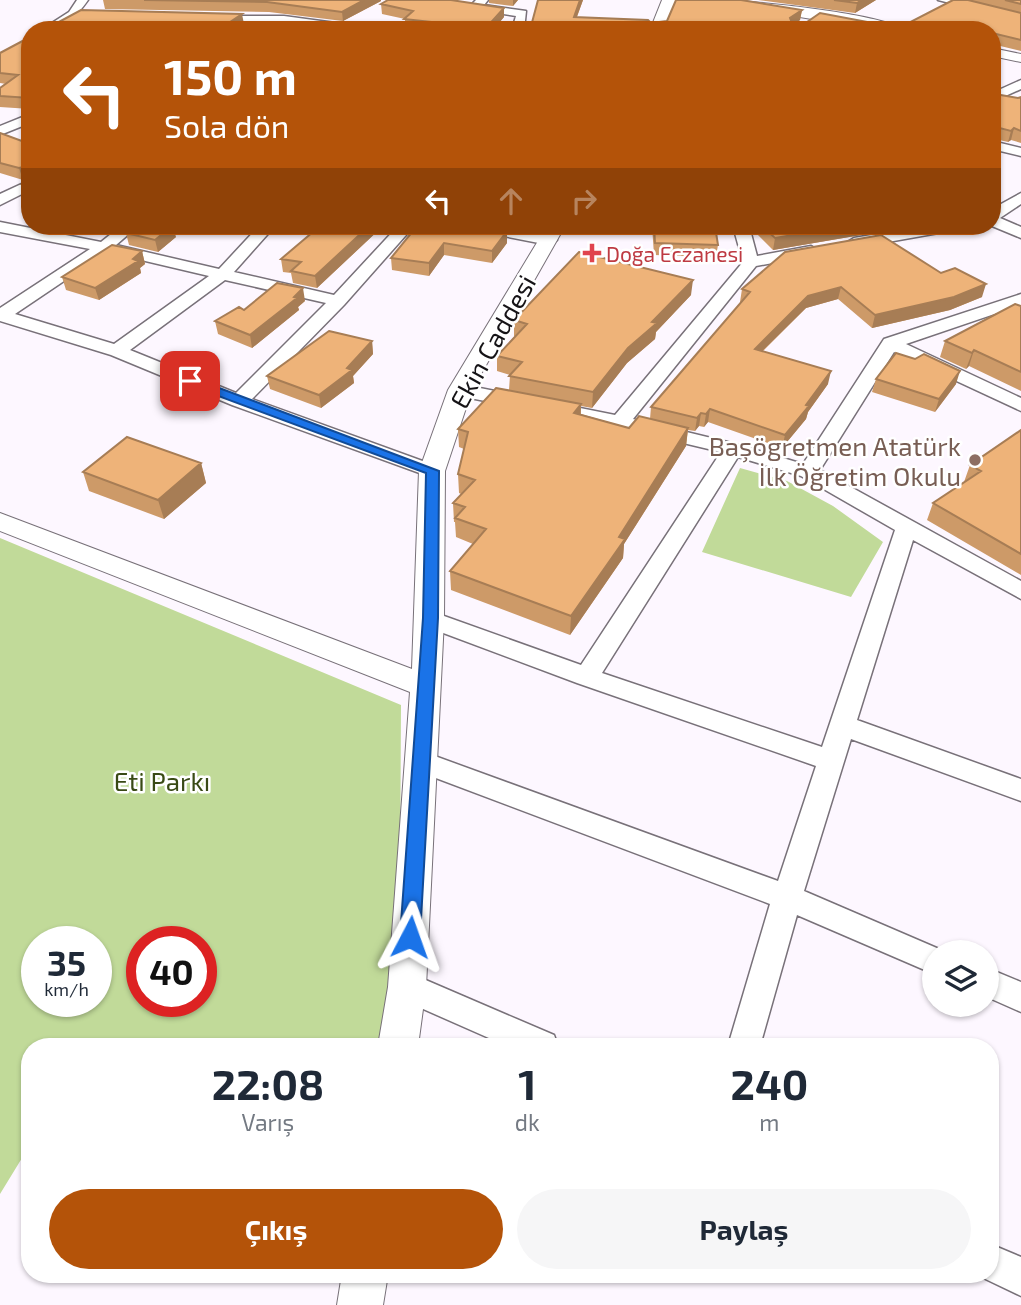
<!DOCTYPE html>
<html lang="tr">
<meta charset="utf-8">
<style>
:root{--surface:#fff;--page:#f6f6f7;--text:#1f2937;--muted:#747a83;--accent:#b45309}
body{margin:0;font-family:"Exo 2",sans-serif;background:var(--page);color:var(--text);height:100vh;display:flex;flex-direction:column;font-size:26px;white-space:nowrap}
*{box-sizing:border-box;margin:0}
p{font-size:23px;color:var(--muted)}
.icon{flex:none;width:38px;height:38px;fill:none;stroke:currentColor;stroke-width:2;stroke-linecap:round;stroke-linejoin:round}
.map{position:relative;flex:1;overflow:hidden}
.details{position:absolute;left:21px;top:1038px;width:978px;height:245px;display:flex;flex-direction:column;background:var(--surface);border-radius:28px;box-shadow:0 2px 5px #0004}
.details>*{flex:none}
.banner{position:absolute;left:21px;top:21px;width:980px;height:214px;border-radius:28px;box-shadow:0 2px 5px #0004;background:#b45309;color:#fff;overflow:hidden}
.controls{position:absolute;left:922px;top:940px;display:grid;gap:14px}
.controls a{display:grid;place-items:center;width:77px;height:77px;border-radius:50%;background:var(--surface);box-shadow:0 2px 5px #0004;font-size:35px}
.speed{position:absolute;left:21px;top:926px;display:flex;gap:14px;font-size:35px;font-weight:700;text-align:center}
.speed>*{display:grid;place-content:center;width:91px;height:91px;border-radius:50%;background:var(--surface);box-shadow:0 2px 5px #0004;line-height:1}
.speed small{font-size:18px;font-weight:400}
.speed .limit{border:10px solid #d22;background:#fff;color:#111}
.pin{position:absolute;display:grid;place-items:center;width:60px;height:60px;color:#fff;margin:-30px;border-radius:14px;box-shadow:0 4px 10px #0006}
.me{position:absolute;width:77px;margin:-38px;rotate:4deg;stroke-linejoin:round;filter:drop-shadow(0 0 5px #0008)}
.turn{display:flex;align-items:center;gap:24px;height:147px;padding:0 28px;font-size:32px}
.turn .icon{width:91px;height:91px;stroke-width:2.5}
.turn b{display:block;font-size:49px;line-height:60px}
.lanes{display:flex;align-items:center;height:66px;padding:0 28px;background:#0003;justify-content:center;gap:35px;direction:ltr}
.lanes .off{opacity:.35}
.eta{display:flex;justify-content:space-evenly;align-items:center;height:119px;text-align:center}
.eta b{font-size:42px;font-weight:700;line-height:49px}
.button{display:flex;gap:14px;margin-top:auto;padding:14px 28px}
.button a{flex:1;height:80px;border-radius:42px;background:var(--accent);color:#fff;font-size:28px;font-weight:700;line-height:80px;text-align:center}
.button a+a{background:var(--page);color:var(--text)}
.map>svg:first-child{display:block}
.green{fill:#c1da99;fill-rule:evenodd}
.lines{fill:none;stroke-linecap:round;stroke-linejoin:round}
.minor-casing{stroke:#787179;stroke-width:3}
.tertiary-casing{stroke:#787179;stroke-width:2}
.minor{fill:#fff;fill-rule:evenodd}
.tertiary{fill:#fff;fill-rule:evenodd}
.wall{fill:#cd9a68}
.shaded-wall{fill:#a77d55}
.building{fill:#eeb379;stroke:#a77d55;stroke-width:2}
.route{fill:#1a73e8;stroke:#114b97;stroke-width:2}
.health-dot{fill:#e0444e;stroke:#fff;stroke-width:2.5}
.education-dot{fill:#8d6e63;stroke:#fff;stroke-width:2.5}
.labels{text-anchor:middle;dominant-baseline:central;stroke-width:5;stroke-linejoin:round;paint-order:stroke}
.far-health-label{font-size:21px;fill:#be3a42;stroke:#fff;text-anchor:start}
.street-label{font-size:26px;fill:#151316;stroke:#fff}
.education-label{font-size:26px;fill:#785e54;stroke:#fff;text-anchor:end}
.park-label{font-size:26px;fill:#394a15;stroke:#fff}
</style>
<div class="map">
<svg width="1021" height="1305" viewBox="0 0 1021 1305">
<rect width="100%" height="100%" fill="#fdf7ff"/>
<!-- green -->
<path class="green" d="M740,468L787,481L833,506L883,542L851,597L702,552Z
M0,538L401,705L400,889L380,1046H30V1145L0,1194ZM37,942H96V1001H37ZM142,942H201V1001H142Z"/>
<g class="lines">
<!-- minor casing -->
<g class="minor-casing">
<path id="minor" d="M77,0H88C76,17 64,30 41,30L69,12Z
M476,0H488L484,5L526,11L524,30H512L516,16L470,9L469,7Z
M938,0H957L1021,15V21Z
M210,16H284L365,27L371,30H338L284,22L206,21L204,19Z
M1021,80V89L992,102V93Z
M30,114V123L0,135V126Z
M992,141L1021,148V156L992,149Z
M30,180V190L0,205V194Z
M1021,193V204L1000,218L1021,227V238L992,226V209Z
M0,222L101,242L121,226H138L116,245L219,269L259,226H275L234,272L334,295L398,226H414L344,305L252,399L439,467L442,471L439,475H425L232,405L111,355L0,321V308L90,249L0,232ZM107,252L209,276L114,344L15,314ZM225,280L326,303L236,393L130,350Z
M470,226H501L555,237L557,240L549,245L478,231Z
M733,226H749L757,256L811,246L819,251L811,256L756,266L633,419L740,445L803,464L884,339L1021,294V305L906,344L1021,398V411L894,352L820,470L1021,581V599L913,540L857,720L1021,779V801L851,739L804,891L946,952H934V974L797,915L760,1046H728L770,904L412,769L408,762L412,755L421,751L778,881L816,766L577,683L422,625L418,619L422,613L430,611L581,665L721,452L620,428L460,396L450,390L460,384L615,415L743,262ZM738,457L801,476L895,530L822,747L602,673Z
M925,226H958L950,231L854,248L846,243L854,238Z
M987,968L1021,982V1012L987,997Z
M407,972L554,1035L558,1046H507L396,997L391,987L396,977Z
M990,1244L1021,1257V1296L977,1275L990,1274Z"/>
</g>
<!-- tertiary casing -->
<g class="tertiary-casing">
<path id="tertiary" d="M662,0H676L664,30H650Z
M715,0C747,0 883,13 903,30H878L722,4Z
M992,48L1021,54V62L992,56Z
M547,226H565L472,390L445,471L444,619L426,987L418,1046H378L388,987L410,692L0,531V513L412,669L419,471L448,390Z
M342,1274H388L383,1305H337Z"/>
</g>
<!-- minor -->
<use href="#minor" class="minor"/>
<!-- tertiary -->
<use href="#tertiary" class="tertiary"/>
</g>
<!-- wall -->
<path class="wall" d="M103,0H381V1L343,21L269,12L105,9Z
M489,0H518L513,6L489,3Z
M538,0H583L577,17L651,23L802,10L800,20L796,23L899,28L953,0H1021V51L992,44V30H530Z
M758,0H876L855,13Z
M381,4L504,17L493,30H412L405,29V19L382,14Z
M30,37V109L0,107V88L6,84L0,83V53Z
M992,91L995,94L1018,98L1021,97V143L1011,140L1008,142L995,139V153L992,155Z
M0,133L30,144V178L23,180L0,173Z
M30,179V197L25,196L22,184Z
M320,226H383L317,288L293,283L291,273L283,272L281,259Z
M417,226L507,243L492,263L444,255L429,276L392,270L391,258Z
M652,226H732L731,230L716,229L718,245L716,257L654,255Z
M751,226H867L862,227L861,235L773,250L753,230Z
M126,233L176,237L158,252L129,245Z
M142,251L145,264L140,268L141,273L99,300L66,290L62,277Z
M941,273L982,297L950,310L872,328L838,299L806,308L763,351L828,384L808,412L806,419L782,448L708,422L704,427L699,426L695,431L688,430L686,446L624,544L623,558L570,635L451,590L450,571L473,544L456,537L455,522H454L453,503L461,494L459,493L458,474L464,449L459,447L458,429L509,390L510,375L497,371V356L515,336H514V320L691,295L656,332L655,339L627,363L592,408L581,406V414L629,428L650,419L651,407L741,302H740L742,289Z
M305,301L298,307L299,310L252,348L218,334L215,321L244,310Z
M1021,306V391L969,366L966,369L940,357L945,341Z
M372,341L373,354L353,376L354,383L321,408L270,389L267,376Z
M876,379L956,384L935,412L872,392Z
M1021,430V575L927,520L933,503L964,482L970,465Z
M201,463L206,483L164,519L89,491L83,472Z"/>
<!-- shaded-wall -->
<path class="shaded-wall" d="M364,0H381V1L343,21L342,12Z
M513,0H518L513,6Z
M580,0H583L573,27L574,17Z
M862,0H876L855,13L857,3Z
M504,8V17L493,30H486Z
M802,10L800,20L789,28L790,18Z
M242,14L244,24L235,30H218Z
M1014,128L1011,140L1008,142L1011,131Z
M999,141L995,153L992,155V147Z
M27,166L30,178L23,180L19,168Z
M173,226L176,237L158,252L155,240Z
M369,226H383L317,288L315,276Z
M847,226H867L862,227L861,235L773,250L775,238Z
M507,231V243L492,263V251Z
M444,243V255L429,276V263Z
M142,251L145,264L140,268L141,273L99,300L95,288Z
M693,280L691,295L656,332L655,339L627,363L592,408L593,392L628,348Z
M986,284L982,297L950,310L872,328L875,315Z
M841,287L838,299L806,308L752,361L755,349L808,296Z
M303,288L305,301L298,307L299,310L252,348L250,335Z
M372,341L373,354L353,376L354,383L321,408L319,395Z
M974,350L969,366L966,369L972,353Z
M831,371L828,384L808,412L806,419L782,448L785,435Z
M960,371L956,384L935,412L939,399Z
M581,404L580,423L574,413Z
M710,409L708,422L704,427L706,414Z
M701,413L699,426L695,431L697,418Z
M688,428L686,446L624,544L623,558L570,635L571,616L619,537Z
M201,463L206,483L164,519L158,500Z"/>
<!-- building -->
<path class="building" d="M144,0H364L342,12L267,2Z
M388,0H451L504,8L486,28L404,19L413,11L381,4Z
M538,0H580L574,17L648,20L651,23L667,21L676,0H741L802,10L790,18L792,23L807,22L820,13L899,28L953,0H968L1021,13V40L992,33V30H530Z
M834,0H862L857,3Z
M1005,0H1021V4Z
M81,10L242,14L218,30H44Z
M30,37V98L0,96V88L18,75L0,73V53Z
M992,91L995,94L1018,98L1021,97V131L1014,128L1011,131L996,127L993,130V138L999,141L992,147Z
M0,133L30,144V172L27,166L19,168L0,163Z
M30,179V186L22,184Z
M136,226H172L155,240L126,233Z
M320,226H369L315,276L291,271L301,262L281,259Z
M417,226H475L507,231L492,251L444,243L429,263L391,258Z
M654,226H715L718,245L655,243Z
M762,226H847L775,238Z
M881,235L941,273L955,268L986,284L954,297L875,315L841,287L808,296L755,349L831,371L806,405L809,406L785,435L710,409L706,414L701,413L697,418L651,407L750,292L742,289L785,252Z
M112,245L142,251L133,259L138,261L95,288L62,277Z
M579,252L693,280L652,322L657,323L628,348L593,392L509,376L522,362L497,356L527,324L514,320Z
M277,283L303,288L294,297L297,298L250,335L215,321L239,307L244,310Z
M1015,304L1021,306V372L974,350L972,353L945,341Z
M329,331L372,341L347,368L352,370L319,395L267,376Z
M896,353L915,359L924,354L960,371L939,399L876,379Z
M496,388L581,404L574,413L629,428L639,416L688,428L619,537L625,539L571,616L450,571L486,529L455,518L465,507L453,503L475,480L458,474L468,432L458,429Z
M1021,430V554L933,503L981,471L970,465Z
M127,437L201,463L158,500L83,472Z"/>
<!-- route -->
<path class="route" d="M190,377L439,471L438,618L420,937L417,943L410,946L403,943L400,937L423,618L426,473L186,384L184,381Z"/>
<!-- markers -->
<path class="health-dot" d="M588.5 242.5h7v7h7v7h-7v7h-7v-7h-7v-7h7z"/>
<circle class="education-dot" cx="975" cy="460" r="7"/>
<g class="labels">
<!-- far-health labels -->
<g class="far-health-label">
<text x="606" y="253">Doğa Eczanesi</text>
</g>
<!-- street labels -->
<g class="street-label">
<text transform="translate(492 341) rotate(-61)">Ekin Caddesi</text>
</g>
<!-- education labels -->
<g class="education-label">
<text x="961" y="445">Başögretmen Atatürk<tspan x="961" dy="30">İlk Öğretim Okulu</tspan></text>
</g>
<!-- park labels -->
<g class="park-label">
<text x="162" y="780">Eti Parkı</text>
</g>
</g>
</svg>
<div class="controls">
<a><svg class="icon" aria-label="layers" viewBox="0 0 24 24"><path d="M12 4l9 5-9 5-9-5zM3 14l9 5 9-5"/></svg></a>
</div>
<div class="speed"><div>35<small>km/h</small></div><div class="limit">40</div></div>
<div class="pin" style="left:190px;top:381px;background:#d93025"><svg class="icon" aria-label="arrive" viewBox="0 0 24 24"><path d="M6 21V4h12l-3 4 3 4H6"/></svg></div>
<svg class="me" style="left:410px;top:937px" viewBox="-20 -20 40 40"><path d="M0-17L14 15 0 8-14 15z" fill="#1a73e8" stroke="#fff" stroke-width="4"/></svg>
<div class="banner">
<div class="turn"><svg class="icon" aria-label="left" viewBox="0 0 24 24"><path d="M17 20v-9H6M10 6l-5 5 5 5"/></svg><div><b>150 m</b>Sola dön</div></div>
<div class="lanes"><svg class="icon" aria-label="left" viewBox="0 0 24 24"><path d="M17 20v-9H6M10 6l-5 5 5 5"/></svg><svg class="icon off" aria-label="ahead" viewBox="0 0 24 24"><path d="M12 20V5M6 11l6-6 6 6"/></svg><svg class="icon off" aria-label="right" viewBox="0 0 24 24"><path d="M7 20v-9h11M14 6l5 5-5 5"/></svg></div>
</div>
<section class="details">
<div class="eta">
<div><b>22:08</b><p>Varış</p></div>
<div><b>1</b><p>dk</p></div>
<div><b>240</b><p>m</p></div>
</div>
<div class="button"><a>Çıkış</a><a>Paylaş</a></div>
</section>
</div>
